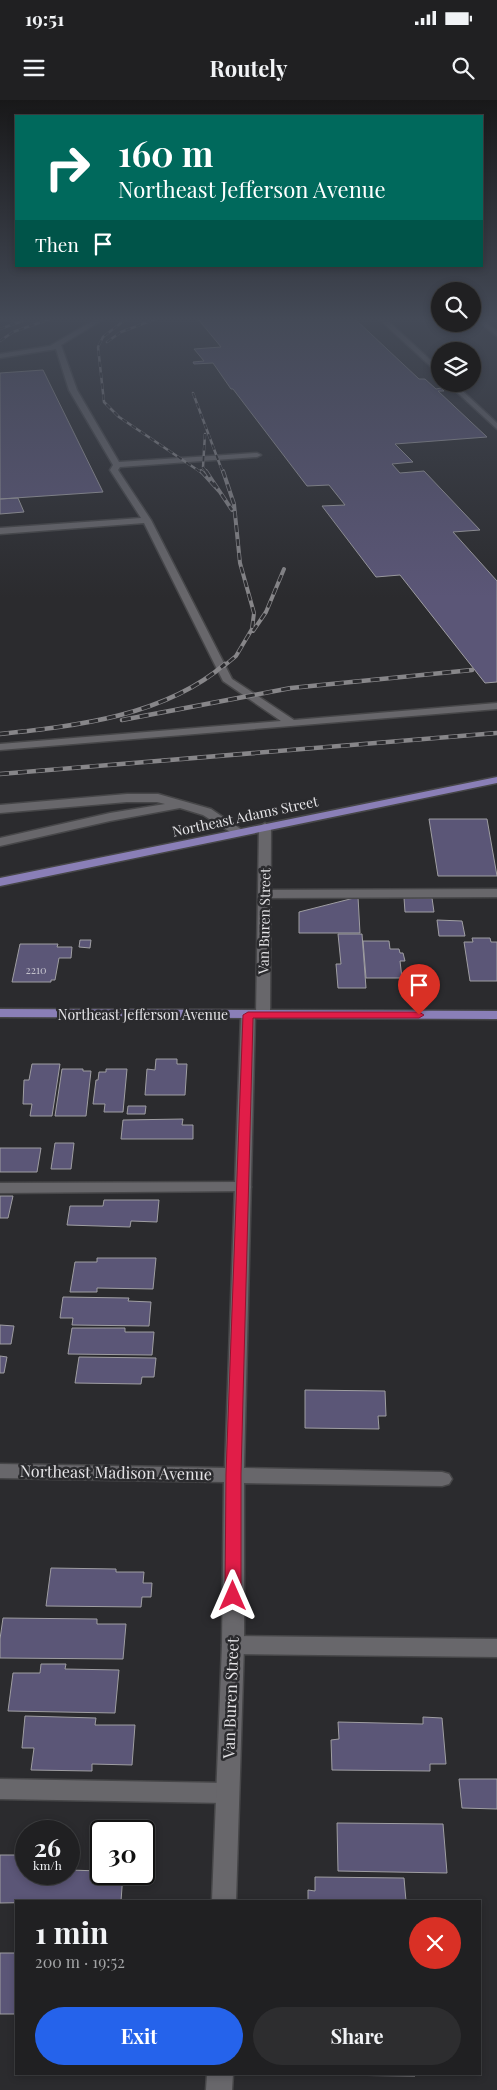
<!DOCTYPE html>
<meta charset="utf-8">
<style>
:root{--surface:#202022;--page:#2d2d2f;--text:#f1f3f6;--muted:#a2a3a5;--line:#3d3e40;--accent:#2563eb}
body{margin:0;font-family:"Playfair Display",serif;background:var(--page);color:var(--text);height:100vh;display:flex;flex-direction:column;font-size:19px;white-space:nowrap}
*{box-sizing:border-box;margin:0}
p{font-size:16px;color:var(--muted)}
.icon{flex:none;width:28px;height:28px;fill:none;stroke:currentColor;stroke-width:2;stroke-linecap:round;stroke-linejoin:round}
.map{position:relative;flex:1;overflow:hidden}
.sheet{position:absolute;left:15px;top:1800px;width:466px;height:175px;display:flex;flex-direction:column;background:var(--surface);border-radius:0px;box-shadow:0 2px 8px #0003,0 0 0 1px var(--line)}
.sheet>*{flex:none}
.top-card{position:absolute;left:15px;top:15px;width:468px;height:152px;border-radius:0px;box-shadow:0 2px 8px #0003,0 0 0 1px var(--line);background:#00695c;color:#fff;overflow:hidden}
.controls{position:absolute;left:431px;top:182px;display:grid;gap:10px}
.controls a{display:grid;place-items:center;width:50px;height:50px;border-radius:50%;background:var(--surface);box-shadow:0 2px 8px #0003,0 0 0 1px var(--line);font-size:25px}
.speed{position:absolute;left:15px;top:1720px;display:flex;gap:10px;font-size:25px;font-weight:700;text-align:center}
.speed>*{display:grid;place-content:center;width:65px;height:65px;border-radius:50%;background:var(--surface);box-shadow:0 2px 8px #0003,0 0 0 1px var(--line);line-height:1}
.speed small{font-size:12px;font-weight:400}
.speed .limit{border:2px solid #111;border-radius:8px;background:#fff;color:#111}
.pin{position:absolute;display:grid;place-items:center;width:42px;height:42px;color:#fff;margin:-51px -21px;border-radius:50% 50% 50% 0;rotate:-45deg;box-shadow:0 0 5px #0007}
.pin .icon{rotate:45deg}
.me{position:absolute;width:55px;margin:-28px;rotate:0deg;stroke-linejoin:round;filter:drop-shadow(0 0 4px #0008)}
.turn{display:flex;align-items:center;gap:18px;height:105px;padding:0 20px;font-size:22px}
.turn .icon{width:65px;height:65px;stroke-width:2.5}
.turn b{display:block;font-size:35px;line-height:42px}
.then{display:flex;align-items:center;height:48px;padding:0 20px;background:#0003;gap:10px;font-size:19px}
.round{display:grid;place-items:center;flex:none;width:52px;height:52px;border-radius:26px;background:var(--page)}
.overview{display:flex;align-items:center;justify-content:space-between;height:85px;padding:0 20px}
h1{font-size:30px;font-weight:700;line-height:38px}
.cta{display:flex;gap:10px;margin-top:auto;padding:10px 20px}
.cta a{flex:1;height:58px;border-radius:30px;background:var(--accent);color:#fff;font-size:20px;font-weight:700;line-height:58px;text-align:center}
.cta a+a{background:var(--page);color:var(--text)}
.status{display:flex;justify-content:space-between;align-items:center;height:35px;padding:0 25px;background:var(--surface);direction:ltr}
.status svg{height:14px;fill:currentColor}
header{display:flex;justify-content:space-between;align-items:center;height:65px;padding:0 20px;background:var(--surface);font-size:22px;font-weight:700}
.map>svg:first-child{display:block}
.building{fill:#5b5677;stroke:#9f9ea2}
.lines{fill:none;stroke-linecap:round;stroke-linejoin:round}
.lane-casing{stroke:#464648;stroke-width:3}
.street-casing{stroke:#464648;stroke-width:3}
.primary-casing{stroke:#464648;stroke-width:3}
.lane{fill:#68676b;fill-rule:evenodd}
.street{fill:#68676b;fill-rule:evenodd}
.primary{fill:#8a7fb7;fill-rule:evenodd}
.rail-far2-casing{stroke:#878689;stroke-width:2.5}
.rail-far1-casing{stroke:#878689;stroke-width:4}
.rail-casing{stroke:#878689;stroke-width:4.5}
.rail-far2{stroke:#2b2b2e;stroke-width:2;stroke-dasharray:5.5;stroke-linecap:butt}
.rail-far1{stroke:#2b2b2e;stroke-width:2.5;stroke-dasharray:7;stroke-linecap:butt}
.rail{stroke:#2b2b2e;stroke-width:3;stroke-dasharray:9;stroke-linecap:butt}
.route{fill:#e11d48;stroke:#92132f}
.labels{text-anchor:middle;dominant-baseline:central;stroke-width:5;stroke-linejoin:round;paint-order:stroke}
.number-label{font-size:11px;fill:#c2c0cb}
.street-label{font-size:14px;fill:#e5e4e7;stroke:#2b2b2e}
.near-street-label{font-size:16px;fill:#e5e4e7;stroke:#2b2b2e}
</style>
<div class="status"><b>19:51</b><svg viewBox="0 0 49 12"><path d="M0 12V9h3v3zM5 12V6h3v6zM10 12V3h3v9zM15 12V0h3v12zM26 1h20v11H26zM47 4h2v5h-2z"/></svg></div>
<header><svg class="icon" aria-label="menu" viewBox="0 0 24 24"><path d="M4 6h16M4 12h16M4 18h16"/></svg>Routely<svg class="icon" aria-label="search" viewBox="0 0 24 24"><circle cx="10" cy="10" r="6"/><path d="M15 15l6 6"/></svg></header>
<div class="map">
<svg width="497" height="1990" viewBox="0 0 497 1990">
<rect width="100%" height="100%" fill="#2b2b2e"/>
<!-- building -->
<path class="building" d="M198,219H355L419,279H425L436,289L441,288L444,291H438L487,337L395,344L413,362L392,364L400,373L424,371L480,430L453,432L497,481V582L485,583L400,475L376,477L322,406L345,405L329,385L307,386L233,289H231L213,263L194,264L193,262L204,261L194,249L221,247Z
M43,270L103,392L0,399V273Z
M18,398L24,412L0,414V399Z
M429,719H487L497,776H438Z
M358,797L360,833H299V812Z
M404,798H432L434,812H405Z
M437,820L462,821L465,836H439Z
M338,834H362L366,888H338L336,864H341Z
M472,838H490L491,842H497V881H470L464,842H473Z
M80,840H91L90,848L79,847Z
M363,841H389L390,849H399L400,853H403L405,861H400L402,878H366Z
M20,844H58L57,847H72L71,858H59L55,880H51V882H12Z
M156,959H177V964H187L185,995H145L147,969L155,970Z
M32,964H60L52,1016H30L32,1004H23L24,980H29Z
M62,969H83V971H91L86,1016H55Z
M106,969H127L123,1012H104L105,1004H93L96,980H98L99,972H106Z
M128,1006H146L145,1014H127Z
M183,1019L182,1025H193V1039H121L123,1020Z
M55,1043H74L71,1069H51Z
M0,1048H41L37,1072H0Z
M0,1096H13L8,1118H0Z
M104,1100H159L157,1122L131,1121L130,1127L67,1125L70,1106H103Z
M97,1158H156L153,1189L97,1188V1192H70L75,1162H97Z
M63,1197L129,1198L128,1201L151,1202L149,1226L72,1225L73,1218H60Z
M0,1225L14,1226L11,1244H0Z
M72,1228H125V1232H154L152,1255L68,1254Z
M0,1256L7,1257L4,1273H0Z
M79,1257L156,1258L154,1277H142L141,1284L75,1283Z
M305,1290L385,1291L386,1316H378L379,1329L305,1328Z
M51,1468L116,1469V1472H144L143,1483H152L151,1497H142L141,1507L46,1506Z
M3,1518L97,1519V1524H126L123,1559L0,1558V1539Z
M41,1564H66L65,1569L119,1570L115,1613L8,1611L13,1573H40Z
M25,1616L96,1618L95,1625H135L132,1665L92,1664V1671L31,1670L34,1648H22Z
M423,1617L442,1618L446,1664H430V1671L332,1670L331,1640L339,1639L338,1622L423,1624Z
M459,1679H497V1709L462,1708Z
M337,1723L443,1724L447,1773L338,1771Z
M0,1755H26V1774H69V1770L101,1771V1774H123L121,1801L0,1803Z
M315,1777L404,1778L406,1801H308V1790L315,1791Z
M0,1853H16V1914H0Z
M318,1974H415V1976L318,1975Z"/>
<g class="lines">
<!-- lane casing -->
<g class="lane-casing">
<path id="lane" d="M96,219H104L61,245L77,290L119,362L257,353L261,355L257,357L120,367L118,370L151,420L232,579L294,620L497,603V609L0,650V644L281,621L223,581L144,423L0,434V428L141,418L110,370L113,365L69,290L56,249L0,258V254L50,246Z
M379,219H386L440,269V275Z
M475,219H482L497,231V236Z
M448,284H455L497,323V329Z
M127,694H158L211,709L245,732L243,735H235L203,715L180,708L110,721L0,746V738L110,713L165,704L157,702H127L0,713V705Z
M497,789V797L265,798L259,794L265,790Z
M243,1082L249,1083L251,1087L249,1091L0,1093V1083Z
M233,1536L497,1539V1557L233,1554L226,1551L222,1545L226,1539Z
M0,1679L226,1683L234,1686L237,1693L234,1700L226,1703L0,1699Z"/>
</g>
<!-- street casing -->
<g class="street-casing">
<path id="street" d="M265,723L271,727L270,915L268,918H258L256,915L259,727Z
M248,911L253,912L255,915L244,1368L442,1372L449,1374L452,1379L449,1384L442,1386L244,1383V1545L236,1801H212L222,1545L224,1382L0,1378V1364L225,1368L241,915L243,912Z
M207,1974H233L232,1990H206Z"/>
</g>
<!-- primary casing -->
<g class="primary-casing">
<path id="primary" d="M497,677V683L0,786V778Z
M0,909L497,911V919L0,917Z"/>
</g>
<!-- lane -->
<use href="#lane" class="lane"/>
<!-- street -->
<use href="#street" class="street"/>
<!-- primary -->
<use href="#primary" class="primary"/>
<!-- rail-far2 casing -->
<g class="rail-far2-casing">
<path id="rail-far2" d="M126,219L103,237L98,247L104,302L119,317L202,373
M0,220L7,219
M0,229L22,221
M0,241L13,232L50,219
M107,242L121,232L156,219
M193,293L223,373
M205,334L203,367L207,373"/>
</g>
<!-- rail-far1 casing -->
<g class="rail-far1-casing">
<path id="rail-far1" d="M201,371L219,391
M206,371L232,410
M223,371L234,404L240,463L254,513L252,529L236,556L224,566
M253,531L266,512L284,469"/>
</g>
<!-- rail casing -->
<g class="rail-casing">
<path id="rail" d="M122,620L291,588L472,570
M0,634C76,626 165,616 225,564
M0,674L497,633"/>
</g>
<!-- rail-far2 -->
<use href="#rail-far2" class="rail-far2"/>
<!-- rail-far1 -->
<use href="#rail-far1" class="rail-far1"/>
<!-- rail -->
<use href="#rail" class="rail"/>
</g>
<!-- sky -->
<linearGradient id="sky" x2="0" y2="1"><stop stop-color="#181819"/><stop offset="0.44" stop-color="#444a57"/><stop offset="1" stop-color="#444a57" stop-opacity="0"/></linearGradient>
<rect width="497" height="498" fill="url(#sky)"/>
<!-- route -->
<path class="route" d="M248,912H419L424,915L419,918H253L241,1374V1496L239,1500L233,1502L228,1500L225,1496L226,1374L243,915Z"/>
<g class="labels">
<!-- number labels -->
<g class="number-label">
<text x="36" y="869">2210</text>
</g>
<!-- street labels -->
<g class="street-label">
<text transform="translate(245 716) rotate(-12)">Northeast Adams Street</text>
<text transform="translate(264 821) rotate(-89)">Van Buren Street</text>
<text x="143" y="914">Northeast Jefferson Avenue</text>
</g>
<!-- near-street labels -->
<g class="near-street-label">
<text transform="translate(116 1372) rotate(1)">Northeast Madison Avenue</text>
<text transform="translate(230 1598) rotate(-88)">Van Buren Street</text>
</g>
</g>
</svg>
<div class="controls">
<a><svg class="icon" aria-label="search" viewBox="0 0 24 24"><circle cx="10" cy="10" r="6"/><path d="M15 15l6 6"/></svg></a>
<a><svg class="icon" aria-label="layers" viewBox="0 0 24 24"><path d="M12 4l9 5-9 5-9-5zM3 14l9 5 9-5"/></svg></a>
</div>
<div class="speed"><div>26<small>km/h</small></div><div class="limit">30</div></div>
<div class="pin" style="left:419px;top:915px;background:#d93025"><svg class="icon" aria-label="arrive" viewBox="0 0 24 24"><path d="M6 21V4h12l-3 4 3 4H6"/></svg></div>
<svg class="me" style="left:233px;top:1496px" viewBox="-20 -20 40 40"><path d="M0-17L14 15 0 8-14 15z" fill="#e11d48" stroke="#fff" stroke-width="4"/></svg>
<div class="top-card">
<div class="turn"><svg class="icon" aria-label="right" viewBox="0 0 24 24"><path d="M7 20v-9h11M14 6l5 5-5 5"/></svg><div><b>160 m</b>Northeast Jefferson Avenue</div></div>
<div class="then">Then<svg class="icon" aria-label="arrive" viewBox="0 0 24 24"><path d="M6 21V4h12l-3 4 3 4H6"/></svg></div>
</div>
<section class="sheet">
<div class="overview"><div><h1>1 min</h1><p>200 m · 19:52</p></div><a class="round" style="background:#d93025;color:#fff"><svg class="icon" aria-label="close" viewBox="0 0 24 24"><path d="M6 6l12 12M18 6L6 18"/></svg></a></div>
<div class="cta"><a>Exit</a><a>Share</a></div>
</section>
</div>
